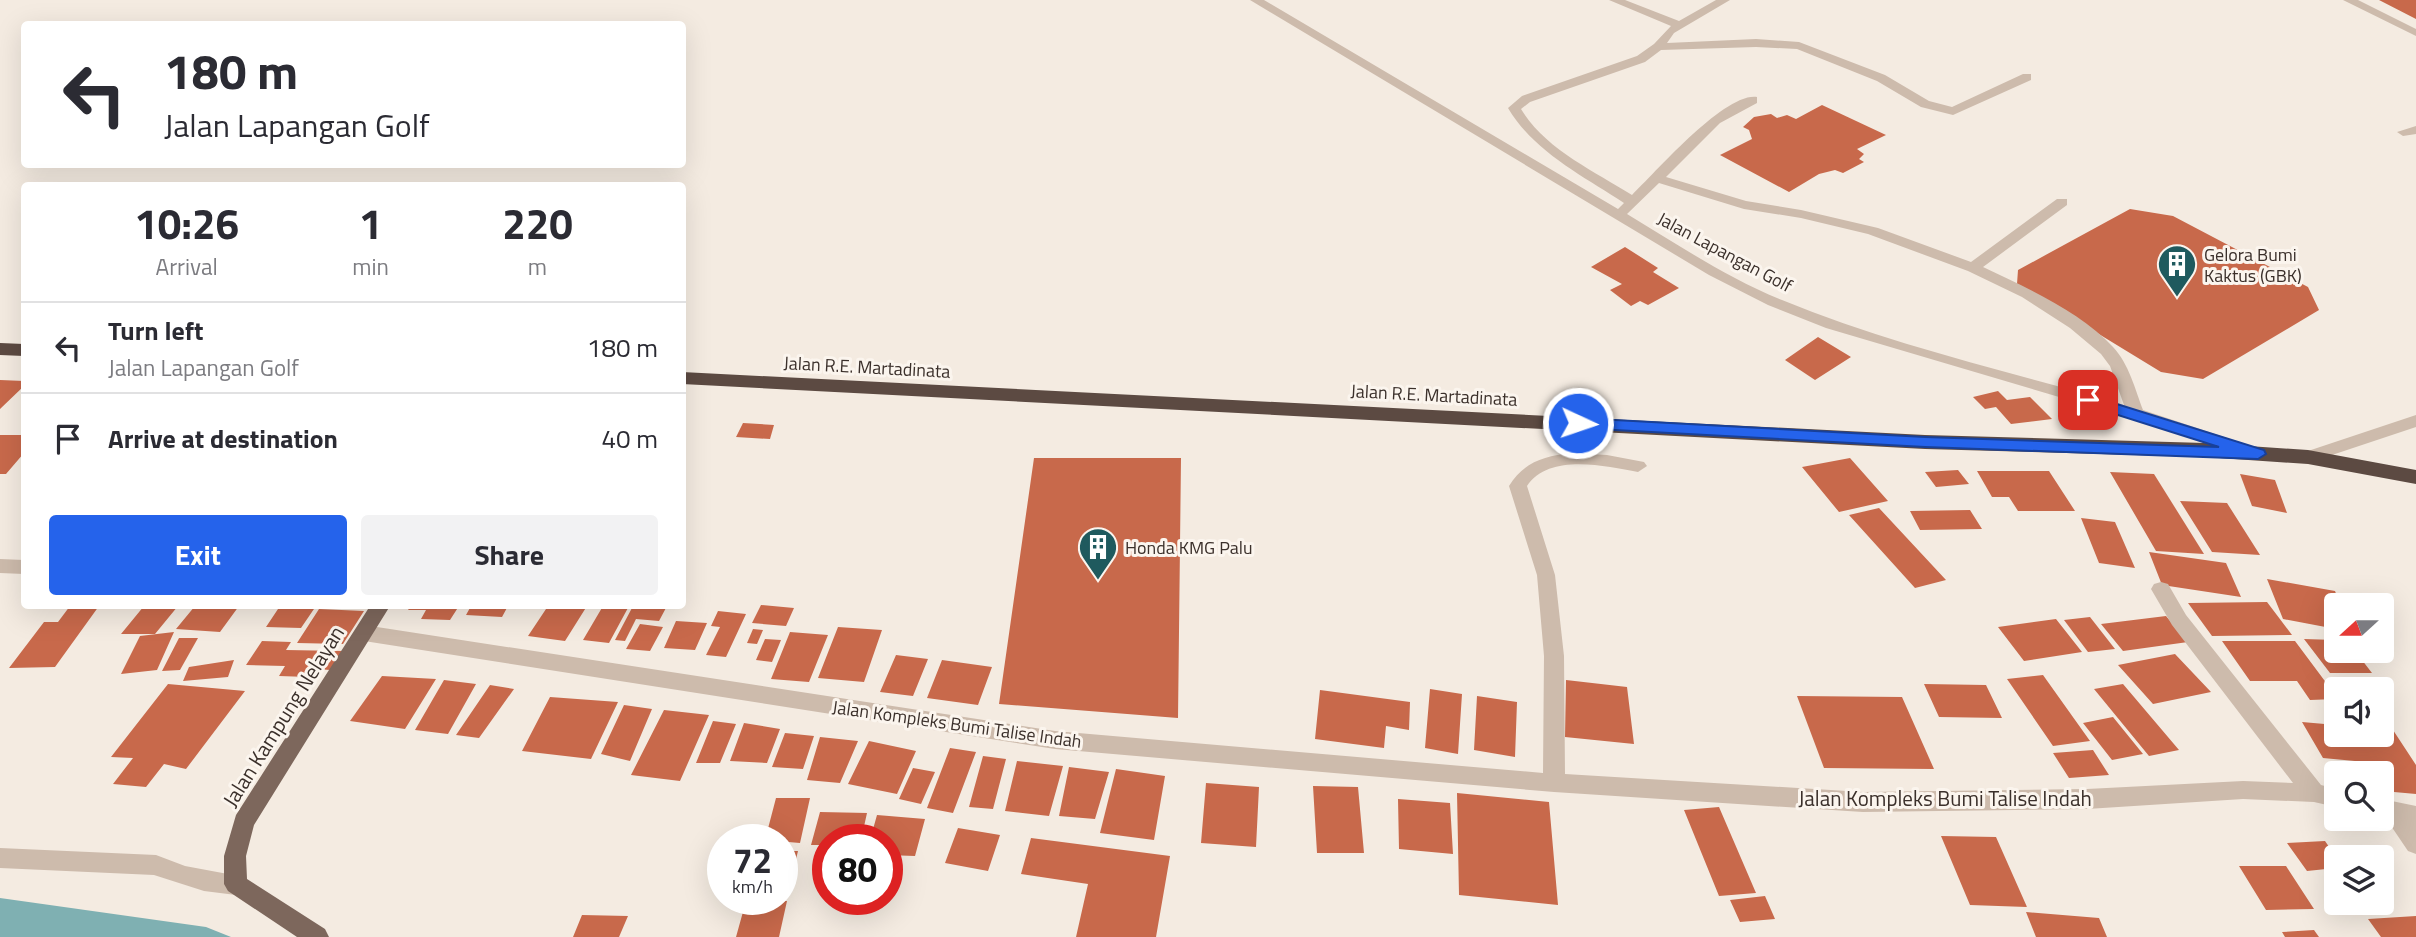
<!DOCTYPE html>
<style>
:root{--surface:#fff;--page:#f2f2f3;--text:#2b2b33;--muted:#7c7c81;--line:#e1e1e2;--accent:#2563eb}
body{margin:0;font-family:"Titillium Web",sans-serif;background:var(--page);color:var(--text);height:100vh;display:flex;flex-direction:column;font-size:26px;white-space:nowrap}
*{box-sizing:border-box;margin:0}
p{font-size:23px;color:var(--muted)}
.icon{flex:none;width:38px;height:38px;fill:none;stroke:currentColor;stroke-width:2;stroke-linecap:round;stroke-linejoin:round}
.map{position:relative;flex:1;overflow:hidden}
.panel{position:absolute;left:21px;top:182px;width:665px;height:427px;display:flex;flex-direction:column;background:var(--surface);border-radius:7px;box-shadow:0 7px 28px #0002}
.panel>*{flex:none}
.hud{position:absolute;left:21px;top:21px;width:665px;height:147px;border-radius:7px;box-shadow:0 7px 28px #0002;background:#fff;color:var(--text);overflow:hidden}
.needle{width:46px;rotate:249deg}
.buttons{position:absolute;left:2324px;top:593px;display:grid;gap:14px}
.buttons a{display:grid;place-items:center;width:70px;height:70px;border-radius:7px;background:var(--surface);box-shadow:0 7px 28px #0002;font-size:35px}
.speed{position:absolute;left:707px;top:824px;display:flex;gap:14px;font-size:35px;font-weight:700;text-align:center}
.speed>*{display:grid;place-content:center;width:91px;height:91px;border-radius:50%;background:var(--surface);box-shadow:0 7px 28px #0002;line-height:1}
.speed small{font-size:18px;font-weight:400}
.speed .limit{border:10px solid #d22;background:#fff;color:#111}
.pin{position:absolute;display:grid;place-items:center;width:60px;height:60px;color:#fff;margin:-30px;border-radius:14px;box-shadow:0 4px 10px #0006}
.me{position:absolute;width:77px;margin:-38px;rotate:93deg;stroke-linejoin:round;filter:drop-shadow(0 0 5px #0008)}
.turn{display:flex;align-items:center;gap:24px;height:147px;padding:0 28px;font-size:32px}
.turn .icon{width:91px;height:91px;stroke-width:2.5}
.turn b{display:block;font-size:49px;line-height:60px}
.eta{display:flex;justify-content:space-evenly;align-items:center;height:119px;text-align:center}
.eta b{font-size:42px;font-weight:700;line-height:49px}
.primary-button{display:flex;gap:14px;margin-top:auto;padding:14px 28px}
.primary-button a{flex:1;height:80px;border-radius:7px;background:var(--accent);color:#fff;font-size:28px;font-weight:700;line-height:80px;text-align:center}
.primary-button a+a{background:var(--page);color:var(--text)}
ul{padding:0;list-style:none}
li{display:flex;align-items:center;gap:21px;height:91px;padding:0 28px;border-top:2px solid var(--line)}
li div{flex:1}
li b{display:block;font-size:26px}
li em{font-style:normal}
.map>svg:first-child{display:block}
.water{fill:#7fb0b2}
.building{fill:#c8694b}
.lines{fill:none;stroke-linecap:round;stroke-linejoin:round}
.minor{fill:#cdbbac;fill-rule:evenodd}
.major{fill:#7d675c;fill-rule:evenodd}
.highway{fill:#5c4a42;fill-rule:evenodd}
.route{fill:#2563eb;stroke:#184099;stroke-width:2}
.labels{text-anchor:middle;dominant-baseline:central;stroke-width:6;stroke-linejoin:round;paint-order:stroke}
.street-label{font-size:18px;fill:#3b302b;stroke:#fbf5ee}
.poi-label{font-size:18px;fill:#3b302b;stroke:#fbf5ee;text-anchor:start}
.near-street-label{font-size:21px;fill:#3b302b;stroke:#fbf5ee}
</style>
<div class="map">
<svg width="2416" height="937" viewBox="0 0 2416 937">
<rect width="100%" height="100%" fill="#f4ebe1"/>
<!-- water -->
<path class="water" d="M0,898L206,927L231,937H0Z"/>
<!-- building -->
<path class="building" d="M2379,0H2416V19Z
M1822,105L1886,135L1857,149L1864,154L1859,159L1864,162L1843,173L1835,170L1819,174L1789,192L1720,155L1752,139L1749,130L1743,127L1754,117L1771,114L1777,118L1787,115L1796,119Z
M2130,209L2173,216L2308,287L2319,310L2203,379L2161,372L2017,284L2018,270Z
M1625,247L1658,268L1653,272L1679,288L1648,305L1640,301L1631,306L1610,290L1622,284L1591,267Z
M1818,337L1851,357L1815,380L1785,360Z
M0,380L24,381V386L0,409Z
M1998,391L2007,400L2030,397L2052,419L2011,424L1996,407L1985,409L1973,397Z
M743,423L774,425L770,439L736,437Z
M0,435H24V453L6,474H0Z
M1034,458H1181L1178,718L999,704Z
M1850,458L1888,501L1839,512L1802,467Z
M1958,470L1969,484L1936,487L1925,472Z
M1977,471H2049L2075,511H2018L2009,497H1992Z
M2110,472L2154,474L2204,554L2156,551Z
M2240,474L2275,480L2287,513L2252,506Z
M2180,501L2227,503L2260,555L2212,552Z
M1879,508L1946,580L1915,588L1849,515Z
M1970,510L1982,529L1920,530L1910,511Z
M2081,518L2115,522L2135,568L2099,563Z
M2149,552L2226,563L2241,597L2162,585Z
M2267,579L2335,591L2341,606H2336V629L2283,619Z
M2267,602L2292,635L2212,636L2188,603Z
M761,605L794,608L786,626L752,623Z
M70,606H99L55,667L9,668L44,622H58Z
M144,606H178L155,634H121Z
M195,606H239L220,632L176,629Z
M280,606H316L301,628L266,627Z
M411,606H459L450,620L421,619L426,610H408Z
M471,606H508L502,617L466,615Z
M548,606H587L565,641L528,636Z
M603,606H629L609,643L583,640Z
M633,606H667L659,621L636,619L625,641L615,640Z
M319,609L364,611L343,644L297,643Z
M718,611L746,614L726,657L706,655L720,627L711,626Z
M2166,616L2188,642L2123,651L2101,624Z
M2090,617L2115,649L2088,652L2064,620Z
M2056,619L2082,652L2024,661L1998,627Z
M676,621L707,623L695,650L664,648Z
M640,624L663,627L650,651L626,649Z
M838,627L882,630L864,682L818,678Z
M753,629L763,630L757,644L747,643Z
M174,632L157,670L121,674L140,636Z
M790,632L828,635L809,682L771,679Z
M179,638H198L180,670L162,671Z
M765,639L781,640L772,662L756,660Z
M2304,639L2336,640V651H2355L2372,673H2330Z
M262,641L291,642L286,650L343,651L331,670L313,669L308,677L279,676L285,666L246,665Z
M2222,641H2295L2336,696V699L2310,700L2297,681H2250Z
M2175,654L2211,692L2153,704L2118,665Z
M896,655L928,659L913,696L880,692Z
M234,660L228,677L183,681L189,667Z
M942,660L992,667L978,705L927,698Z
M2043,675L2090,741L2053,746L2007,679Z
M382,676L436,679L405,729L350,721Z
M444,680L476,684L448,734L415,730Z
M1566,680L1627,687L1634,744L1565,737Z
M168,684L245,691L186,769L164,764L146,787L113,784L133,758L111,757Z
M1924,684L1986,685L2002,718L1939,717Z
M2123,684L2179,750L2149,756L2094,689Z
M490,685L514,689L479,738L456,735Z
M1430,689L1462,694L1458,754L1425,748Z
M1320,690L1410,702L1409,730L1386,726L1384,748L1315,739Z
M1477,696L1517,702L1515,757L1474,750Z
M1797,696L1902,697L1934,769L1824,768Z
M550,697L618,702L591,759L522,751Z
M624,705L652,709L630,761L601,754Z
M664,710L709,715L680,781L631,775Z
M2113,717L2143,754L2112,760L2083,723Z
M713,721L736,724L720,763H696Z
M2302,722L2336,725V735H2382V729L2393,730L2416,765V794L2394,792L2376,763L2323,758Z
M744,723L780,729L767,763L730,761Z
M785,733L814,736L803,769L772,767Z
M820,737L858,741L840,783L807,780Z
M869,741L916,751L897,794L848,784Z
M950,748L976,752L953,813L927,808Z
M2093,750L2109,775L2069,778L2053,753Z
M983,756L1006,759L993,809L969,807Z
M1017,761L1063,766L1049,816L1005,811Z
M1069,767L1109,772L1095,819L1059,816Z
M913,768L935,772L921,804L899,799Z
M1116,769L1165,776L1154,840L1100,833Z
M1206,783L1259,787L1256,847L1201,843Z
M1313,786L1358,787L1364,853H1317Z
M1457,793L1549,802L1558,905L1459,895Z
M776,798H810L800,843L765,840Z
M1398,799L1450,803L1453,854L1399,849Z
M1719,807L1756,893L1719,896L1684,810Z
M820,812L867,813L861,840H828V845H811Z
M877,815L925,819L915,856L887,855V840H870Z
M958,828L1000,835L988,871L945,863Z
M1941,836L1996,837L2027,907L1970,905Z
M1031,838L1170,856L1156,937H1076L1088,884L1021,874Z
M2325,841L2336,857V868L2307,871L2287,843Z
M782,851H798L788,892H782Z
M2239,866H2286L2314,909L2266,910Z
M1765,896L1775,919L1740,922L1730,900Z
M746,901H787L779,937H736Z
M2026,912L2099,918L2107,937H2036Z
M582,915L628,916L619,937H573Z
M2416,916V937H2381L2368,919Z
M2314,930L2319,937H2285L2282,932Z"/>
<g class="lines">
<!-- minor -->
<path class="minor" d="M1250,0H1264L1618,209L1624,203C1583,176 1534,152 1508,108L1522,96L1637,56L1654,44L1671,26L1609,0H1625L1679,21L1716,0H1730L1674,33L1667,43L1756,39L1799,42L1885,75L1929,101L1952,107L2023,74H2031V80L1953,115L1921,107L1877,81L1797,49L1756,47L1661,50L1645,62L1530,102L1521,109C1545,149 1594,171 1632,195C1655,173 1725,92 1757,97V103L1720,123L1666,177L1746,201L1801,210L1878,228L1971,262L2057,199H2067V205L1983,267C2025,287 2081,312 2113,347C2129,364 2135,389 2143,410L2257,448L2260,452L2251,458L2245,456L2130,418L1826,328L1768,305L1709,275ZM1659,183L1744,209L1801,218L1868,234L1968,271L2022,297L2070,328L2101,354L2110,366L2124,405C2011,372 1891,345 1782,300C1727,278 1677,244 1627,214Z
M2343,0H2358L2416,29V36Z
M2416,126V134L2403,136L2397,132Z
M2416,415V427L2308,463L2299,457L2302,453Z
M1571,453L1607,455L1644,462L1647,466L1638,472C1605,466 1549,453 1527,486L1555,575L1564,656L1565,774L1863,792L2087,789L2243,781L2293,783L2172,625L2151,589L2154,584L2161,582L2168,584L2186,615L2321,785L2336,789V807L2314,802L2243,799L2087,809L1863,812L1554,792L1055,749L364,641L357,638L354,633L357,628L364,625L1055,731L1543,773L1544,656L1537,575L1509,486C1524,462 1544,456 1571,453Z
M0,559L24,560V574L0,573Z
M2382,799L2416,806V854L2408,851L2387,820L2382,819Z
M0,848L156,855L185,866L244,877L248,884L244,891L236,895L204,891L154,875L0,868Z"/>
<!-- major -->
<path class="major" d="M370,606H390L254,825L246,856L247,879L325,929L329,937H297L228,891L224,884V856L236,815Z"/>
<!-- highway -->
<path class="highway" d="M0,343L24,344V356L0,355Z
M682,372L1925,435L2205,443L2308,450L2416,470V484L2308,464L2205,457L1925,449L682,384Z"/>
</g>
<!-- route -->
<path class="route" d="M2088,395L2264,450L2266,454L2258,459L1925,447L1578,428L1571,423L1578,418L1925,437L2219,447L2083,404L2081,400Z"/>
<!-- icons -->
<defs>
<g id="building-pin" transform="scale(2.0125)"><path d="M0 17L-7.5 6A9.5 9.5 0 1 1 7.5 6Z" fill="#1f5a5e" stroke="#fbf5ee"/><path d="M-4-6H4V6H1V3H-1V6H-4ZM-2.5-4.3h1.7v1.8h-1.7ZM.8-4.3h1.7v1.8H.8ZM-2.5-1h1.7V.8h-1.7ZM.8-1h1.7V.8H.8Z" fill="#fff"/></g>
</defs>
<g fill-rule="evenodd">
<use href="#building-pin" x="2177" y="264"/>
<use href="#building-pin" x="1098" y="547"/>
</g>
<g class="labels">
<!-- street labels -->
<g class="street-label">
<text transform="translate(1725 252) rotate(28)">Jalan Lapangan Golf</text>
<text transform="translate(867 367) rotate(3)">Jalan R.E. Martadinata</text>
<text transform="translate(1434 395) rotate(3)">Jalan R.E. Martadinata</text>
<text transform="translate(957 724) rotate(8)">Jalan Kompleks Bumi Talise Indah</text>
</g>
<!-- poi labels -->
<g class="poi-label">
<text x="2204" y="254">Gelora Bumi<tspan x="2204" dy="21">Kaktus (GBK)</tspan></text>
<text x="1125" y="547">Honda KMG Palu</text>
</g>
<!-- near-street labels -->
<g class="near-street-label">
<text transform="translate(283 716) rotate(-58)">Jalan Kampung Nelayan</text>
<text x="1945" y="798">Jalan Kompleks Bumi Talise Indah</text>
</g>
</g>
</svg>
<div class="buttons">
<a><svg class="needle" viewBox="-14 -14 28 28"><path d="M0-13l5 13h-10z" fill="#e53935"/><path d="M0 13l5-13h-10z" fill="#7c7c81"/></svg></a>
<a><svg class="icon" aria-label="sound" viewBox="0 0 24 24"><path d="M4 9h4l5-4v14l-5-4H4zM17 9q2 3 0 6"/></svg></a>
<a><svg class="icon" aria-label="search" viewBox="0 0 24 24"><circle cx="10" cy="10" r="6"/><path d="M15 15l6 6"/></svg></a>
<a><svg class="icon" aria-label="layers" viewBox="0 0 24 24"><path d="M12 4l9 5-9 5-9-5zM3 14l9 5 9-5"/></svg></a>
</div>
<div class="speed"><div>72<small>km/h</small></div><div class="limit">80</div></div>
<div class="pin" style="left:2088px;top:400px;background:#d93025"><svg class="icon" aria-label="arrive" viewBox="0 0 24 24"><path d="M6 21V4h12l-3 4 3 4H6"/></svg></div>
<svg class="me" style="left:1578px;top:423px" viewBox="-20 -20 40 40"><circle r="17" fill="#2563eb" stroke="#fff" stroke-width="3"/><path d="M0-11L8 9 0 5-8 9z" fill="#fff"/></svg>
<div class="hud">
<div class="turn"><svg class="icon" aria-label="left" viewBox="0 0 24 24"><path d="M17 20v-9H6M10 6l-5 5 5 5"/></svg><div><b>180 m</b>Jalan Lapangan Golf</div></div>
</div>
<section class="panel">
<div class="eta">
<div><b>10:26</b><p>Arrival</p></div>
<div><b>1</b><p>min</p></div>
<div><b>220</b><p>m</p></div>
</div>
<ul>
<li><svg class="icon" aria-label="left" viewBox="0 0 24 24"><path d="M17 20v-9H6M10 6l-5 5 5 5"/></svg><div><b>Turn left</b><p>Jalan Lapangan Golf</p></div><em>180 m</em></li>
<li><svg class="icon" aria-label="arrive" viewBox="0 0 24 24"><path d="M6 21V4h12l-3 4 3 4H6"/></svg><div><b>Arrive at destination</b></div><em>40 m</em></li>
</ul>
<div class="primary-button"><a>Exit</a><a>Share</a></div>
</section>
</div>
